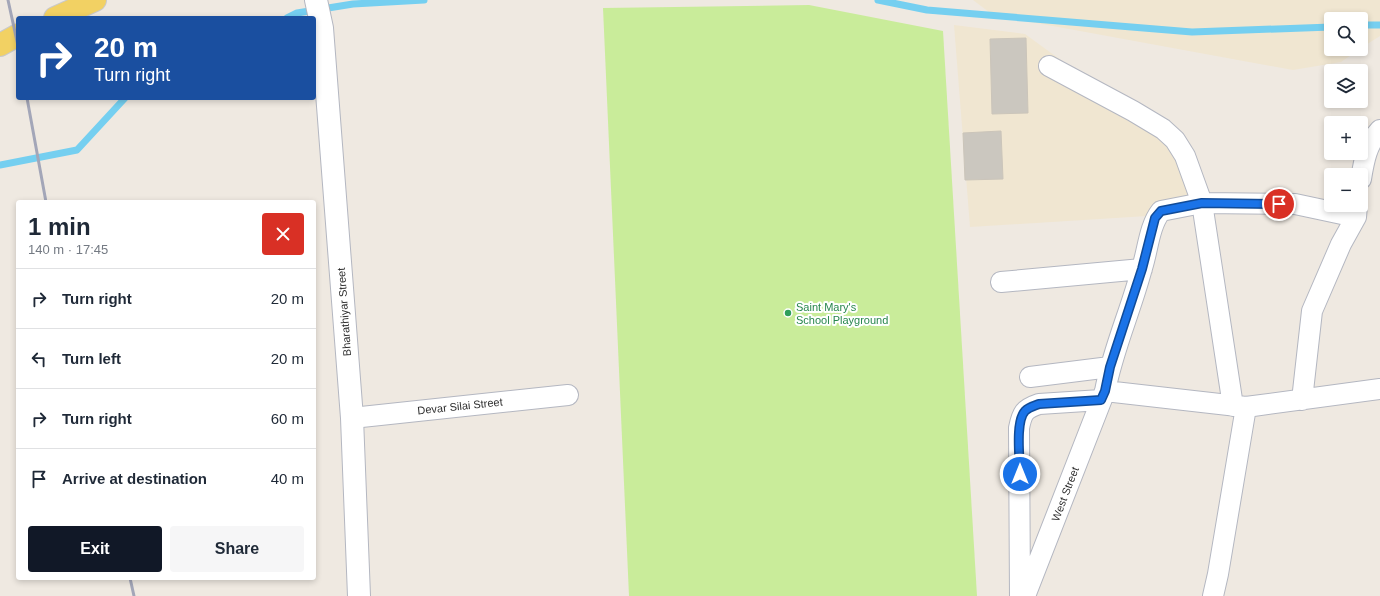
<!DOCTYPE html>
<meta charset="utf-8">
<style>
:root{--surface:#fff;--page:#f6f6f7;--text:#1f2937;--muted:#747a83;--line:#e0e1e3;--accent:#111827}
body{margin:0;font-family:Arial,sans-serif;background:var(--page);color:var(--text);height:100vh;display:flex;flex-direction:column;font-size:15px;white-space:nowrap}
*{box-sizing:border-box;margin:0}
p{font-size:13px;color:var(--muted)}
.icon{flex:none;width:22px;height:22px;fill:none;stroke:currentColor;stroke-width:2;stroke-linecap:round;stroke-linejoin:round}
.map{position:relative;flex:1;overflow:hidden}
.side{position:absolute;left:16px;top:200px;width:300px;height:380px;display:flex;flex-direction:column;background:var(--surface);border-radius:4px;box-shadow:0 2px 6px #0003}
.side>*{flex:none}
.hud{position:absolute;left:16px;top:16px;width:300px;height:84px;border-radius:4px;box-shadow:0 2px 6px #0003;background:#1a4fa0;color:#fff;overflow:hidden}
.fabs{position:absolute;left:1324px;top:12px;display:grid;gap:8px}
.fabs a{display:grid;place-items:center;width:44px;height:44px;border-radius:4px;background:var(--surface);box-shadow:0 2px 6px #0003;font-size:20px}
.pin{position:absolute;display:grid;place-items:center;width:34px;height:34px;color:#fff;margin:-17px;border:2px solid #fff;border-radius:50%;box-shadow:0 1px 4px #0007}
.me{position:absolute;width:44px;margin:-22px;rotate:0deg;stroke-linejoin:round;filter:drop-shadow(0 0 3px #0008)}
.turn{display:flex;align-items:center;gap:14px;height:84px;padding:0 12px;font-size:18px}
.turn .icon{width:52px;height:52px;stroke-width:2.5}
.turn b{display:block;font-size:28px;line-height:34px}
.round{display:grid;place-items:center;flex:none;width:42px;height:42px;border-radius:4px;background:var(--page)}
.overview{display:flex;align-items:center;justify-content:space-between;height:68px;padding:0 12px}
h1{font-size:24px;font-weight:700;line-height:30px}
.action{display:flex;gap:8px;margin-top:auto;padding:8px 12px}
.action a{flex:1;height:46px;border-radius:4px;background:var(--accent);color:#fff;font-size:16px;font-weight:700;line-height:46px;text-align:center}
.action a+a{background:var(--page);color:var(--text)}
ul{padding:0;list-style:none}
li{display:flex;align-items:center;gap:12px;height:60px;padding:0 12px;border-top:1px solid var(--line)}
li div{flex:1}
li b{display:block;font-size:15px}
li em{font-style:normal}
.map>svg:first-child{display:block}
.education{fill:#f0e6d1}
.pitch{fill:#c9ec9a}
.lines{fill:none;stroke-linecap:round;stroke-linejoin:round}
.stream{stroke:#75cff0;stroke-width:7}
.building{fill:#cbc7bf;stroke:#cbc5ba}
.minor-casing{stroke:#b4b7c1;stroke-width:22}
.tertiary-casing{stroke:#b4b7c1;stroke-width:24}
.primary-casing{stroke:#c9c9c9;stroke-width:24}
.minor{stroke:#fff;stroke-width:20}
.tertiary{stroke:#fff;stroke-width:22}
.primary{stroke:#f2d163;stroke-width:22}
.rail{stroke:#a3a6b8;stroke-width:3}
.route-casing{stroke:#114b97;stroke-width:10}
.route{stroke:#1a73e8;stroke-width:7}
.leisure-dot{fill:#2e9e5b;stroke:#fff;stroke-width:1.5}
.labels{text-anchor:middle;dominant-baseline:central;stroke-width:4;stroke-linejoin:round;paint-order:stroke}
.leisure-label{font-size:11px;fill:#27864d;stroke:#fff;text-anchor:start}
.street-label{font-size:11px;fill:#2e2e2e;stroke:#fff}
</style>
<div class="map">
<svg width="1380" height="596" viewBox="0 0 1380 596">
<rect width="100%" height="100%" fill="#efe9e1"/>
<!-- education -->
<path class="education" d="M973,0H1380V36L1361,48V19H1331V49H1360L1341,62L1293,70L993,15Z
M954,25L1025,34L1157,130L1171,144L1195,213L970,227Z"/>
<!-- pitch -->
<path class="pitch" d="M809,5L943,31L977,596H629L603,8Z"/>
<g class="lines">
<!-- stream -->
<path class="stream" d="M878,0L927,10L1192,32L1331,27
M287,18L297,13L353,4L424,0
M1361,25H1380
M0,165L77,150L125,98"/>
</g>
<!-- building -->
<path class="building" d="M1026,38L1028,113L992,114L990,39Z
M1001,131L1003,179L965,180L963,133Z"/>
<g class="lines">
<!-- minor casing -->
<g class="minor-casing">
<path id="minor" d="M1049,66L1133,111L1163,129L1175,140L1185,156L1202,203L1233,406
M1361,179C1364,160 1367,144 1380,130
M1001,282L1142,269
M1030,377L1110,367
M1105,391L1246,407L1380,389
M1302,400L1312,311L1341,244L1356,217L1357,205
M352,418L568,395
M1020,596L1019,428C1022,413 1024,409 1039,404L1101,400
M1025,596L1105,391C1113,349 1131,310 1142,268C1148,250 1149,226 1161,211L1202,203L1295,204L1356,217
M1213,596L1218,574L1246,407"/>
</g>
<!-- tertiary casing -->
<g class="tertiary-casing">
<path id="tertiary" d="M316,0L322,28L352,418L359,596"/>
</g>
<!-- primary casing -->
<g class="primary-casing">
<path id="primary" d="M55,18L95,0
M0,45L18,35"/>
</g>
<!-- minor -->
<use href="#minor" class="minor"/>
<!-- tertiary -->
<use href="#tertiary" class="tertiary"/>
<!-- primary -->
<use href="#primary" class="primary"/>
<!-- rail -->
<path class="rail" d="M8,0L18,46
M27,98L46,202
M130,578L134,596"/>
</g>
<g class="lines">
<!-- route casing -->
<g class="route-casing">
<path id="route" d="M1020,474C1020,459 1015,422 1025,411C1029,407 1034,406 1039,404L1101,400L1105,391L1110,367L1142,269L1155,218L1161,211L1202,203L1279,204"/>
</g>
<!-- route -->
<use href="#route" class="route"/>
</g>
<!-- markers -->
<circle class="leisure-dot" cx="788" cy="313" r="4"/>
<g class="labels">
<!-- leisure labels -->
<g class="leisure-label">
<text x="796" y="307">Saint Mary's<tspan x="796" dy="13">School Playground</tspan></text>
</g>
<!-- street labels -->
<g class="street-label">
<text transform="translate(344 312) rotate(-94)">Bharathiyar Street</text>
<text transform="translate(460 406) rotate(-6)">Devar Silai Street</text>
<text transform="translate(1065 494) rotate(-69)">West Street</text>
</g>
</g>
</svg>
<div class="fabs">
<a><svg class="icon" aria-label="search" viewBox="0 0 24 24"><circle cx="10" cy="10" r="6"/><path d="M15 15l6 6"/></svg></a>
<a><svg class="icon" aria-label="layers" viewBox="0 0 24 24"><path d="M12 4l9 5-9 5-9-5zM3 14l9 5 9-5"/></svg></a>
<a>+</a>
<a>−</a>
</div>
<div class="pin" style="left:1279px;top:204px;background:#d93025"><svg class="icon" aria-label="arrive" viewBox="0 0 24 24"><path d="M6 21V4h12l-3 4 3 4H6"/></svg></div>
<svg class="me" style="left:1020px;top:474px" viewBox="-20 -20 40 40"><circle r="17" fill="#1a73e8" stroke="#fff" stroke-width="3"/><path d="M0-11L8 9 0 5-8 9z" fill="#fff"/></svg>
<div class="hud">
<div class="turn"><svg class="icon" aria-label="right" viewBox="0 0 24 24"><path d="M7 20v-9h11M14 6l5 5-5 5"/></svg><div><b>20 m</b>Turn right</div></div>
</div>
<section class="side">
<div class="overview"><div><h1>1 min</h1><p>140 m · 17:45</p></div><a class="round" style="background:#d93025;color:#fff"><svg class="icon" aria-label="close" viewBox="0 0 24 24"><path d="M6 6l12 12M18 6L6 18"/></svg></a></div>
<ul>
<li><svg class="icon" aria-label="right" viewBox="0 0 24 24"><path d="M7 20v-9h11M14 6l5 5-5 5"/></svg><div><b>Turn right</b></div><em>20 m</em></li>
<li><svg class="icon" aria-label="left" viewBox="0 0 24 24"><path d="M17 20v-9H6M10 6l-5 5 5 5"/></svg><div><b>Turn left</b></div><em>20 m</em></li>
<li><svg class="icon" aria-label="right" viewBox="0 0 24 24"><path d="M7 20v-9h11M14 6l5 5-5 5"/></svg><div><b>Turn right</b></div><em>60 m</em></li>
<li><svg class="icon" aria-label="arrive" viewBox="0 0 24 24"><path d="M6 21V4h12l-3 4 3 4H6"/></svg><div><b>Arrive at destination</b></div><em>40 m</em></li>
</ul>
<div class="action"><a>Exit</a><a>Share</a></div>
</section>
</div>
